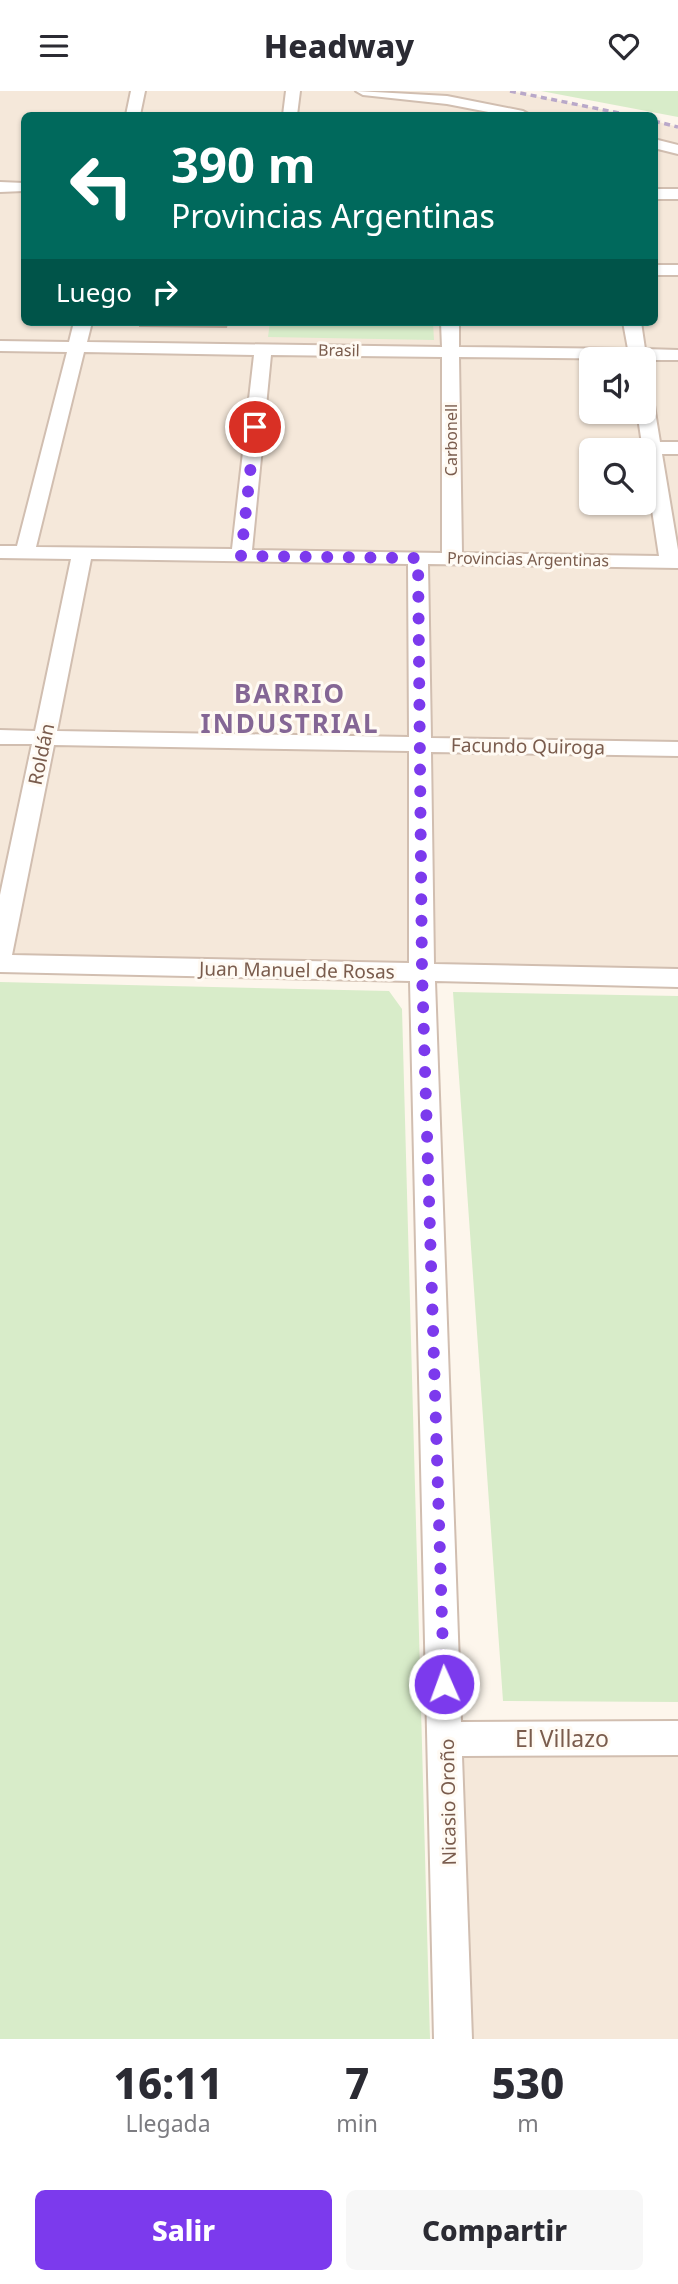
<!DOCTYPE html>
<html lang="es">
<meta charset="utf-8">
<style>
:root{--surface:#fff;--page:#f7f7f7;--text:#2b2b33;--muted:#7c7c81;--accent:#7c3aed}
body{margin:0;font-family:"Noto Sans",sans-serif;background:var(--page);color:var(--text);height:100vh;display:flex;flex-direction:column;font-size:26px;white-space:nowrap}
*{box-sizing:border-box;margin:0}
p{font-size:23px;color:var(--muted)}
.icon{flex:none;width:38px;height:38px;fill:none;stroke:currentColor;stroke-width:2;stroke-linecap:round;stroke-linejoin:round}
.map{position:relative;height:1948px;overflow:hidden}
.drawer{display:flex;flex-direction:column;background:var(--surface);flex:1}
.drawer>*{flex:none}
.hud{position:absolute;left:21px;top:21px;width:637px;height:214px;border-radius:10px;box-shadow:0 2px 5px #0004;background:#00695c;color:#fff;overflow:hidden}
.controls{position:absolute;left:579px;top:256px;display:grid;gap:14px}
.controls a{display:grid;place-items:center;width:77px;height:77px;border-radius:10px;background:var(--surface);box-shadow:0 2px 5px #0004;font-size:35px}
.pin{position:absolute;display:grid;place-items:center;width:60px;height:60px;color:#fff;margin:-30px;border:4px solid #fff;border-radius:50%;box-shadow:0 2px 7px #0007}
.me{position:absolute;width:77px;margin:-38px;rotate:358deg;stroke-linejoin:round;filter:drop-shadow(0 0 5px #0008)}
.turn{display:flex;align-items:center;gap:24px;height:147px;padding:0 35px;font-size:32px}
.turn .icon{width:91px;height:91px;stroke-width:2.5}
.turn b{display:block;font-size:49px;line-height:60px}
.then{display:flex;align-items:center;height:66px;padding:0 35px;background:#0003;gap:14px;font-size:26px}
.eta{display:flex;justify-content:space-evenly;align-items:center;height:119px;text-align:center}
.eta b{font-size:42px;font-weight:800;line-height:49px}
.primary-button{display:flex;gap:14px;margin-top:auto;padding:14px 35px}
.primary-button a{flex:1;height:80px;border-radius:10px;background:var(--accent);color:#fff;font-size:28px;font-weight:800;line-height:80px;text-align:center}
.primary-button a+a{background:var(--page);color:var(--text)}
header{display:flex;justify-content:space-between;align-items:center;height:91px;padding:0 35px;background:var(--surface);font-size:32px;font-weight:800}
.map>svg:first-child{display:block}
.residential{fill:#f5e8da;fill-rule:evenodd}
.green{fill:#d8ecc9}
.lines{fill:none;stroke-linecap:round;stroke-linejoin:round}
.street-casing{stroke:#d1beb0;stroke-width:4}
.street{fill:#fff;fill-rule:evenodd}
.rail{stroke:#b9a8c9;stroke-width:3.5;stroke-dasharray:6 4.5;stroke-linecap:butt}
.wall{fill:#d1b7a8}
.route{stroke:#7c3aed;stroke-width:12;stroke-dasharray:0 21.6}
.labels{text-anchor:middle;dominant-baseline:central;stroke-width:6;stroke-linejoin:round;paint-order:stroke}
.far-street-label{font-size:16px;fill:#7a5c4d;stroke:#fffaf3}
.street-label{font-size:19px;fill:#7a5c4d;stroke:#fffaf3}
.near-street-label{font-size:23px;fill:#7a5c4d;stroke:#fffaf3}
.district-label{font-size:26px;font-weight:bold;letter-spacing:2px;fill:#846695;stroke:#fffaf3}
</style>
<header><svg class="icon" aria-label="menu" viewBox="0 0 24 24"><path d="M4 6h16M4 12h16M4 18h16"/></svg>Headway<svg class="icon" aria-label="heart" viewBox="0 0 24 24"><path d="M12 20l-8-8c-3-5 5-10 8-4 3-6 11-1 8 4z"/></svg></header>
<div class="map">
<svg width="678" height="1948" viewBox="0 0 678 1948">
<rect width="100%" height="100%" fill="#fdf6ec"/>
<!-- residential -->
<path class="residential" d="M0,0H510L629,24H24V231H654L655,30L678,36V887L0,872ZM592,268H644V320H592ZM592,359H644V411H592Z
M678,1647V1948H453L446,1648Z"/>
<!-- green -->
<path class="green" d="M541,0H678V26Z
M270,231H433L434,249L268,246Z
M0,891L389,900L402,918L430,1948H0Z
M453,901L678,905V1611L503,1610Z"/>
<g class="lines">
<!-- street casing -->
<g class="street-casing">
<path id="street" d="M131,0H145L140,24H126Z
M286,0H300L297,24H283Z
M356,0L447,5L523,20L530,24H504L447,13L363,4Z
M654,48L678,54V63L654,57Z
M0,91L24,92V100L0,101Z
M654,98H678V108H654Z
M654,174H678V184H654Z
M74,231H92L87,251L442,256L441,231H459V256L628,258L623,231H641L645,258L678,259V269H646L644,272V268L459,266L462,462L659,465L637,320H644V303L653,308L660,351H678V363H662L678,459V477L428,473L431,647L678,651V665L431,661L434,873L678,878V896L435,890L461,1631L678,1630V1664L462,1665L472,1948H434L410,890L0,881V804L32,653H0V639L35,640L71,468L0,467V455H17L67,261L0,260V250L69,251ZM84,261L254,264L232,458L36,456ZM271,264L442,266V462L252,459ZM91,468L408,473L409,646L57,640ZM54,654L409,660V872L12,864Z"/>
</g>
<!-- street -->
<use href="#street" class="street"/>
<!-- rail -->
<path class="rail" d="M510,0L629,24
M654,30L678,36"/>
</g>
<!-- wall -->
<path class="wall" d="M139,231H228L227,237L139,236Z"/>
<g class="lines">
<!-- route -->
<path class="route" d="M255,336L241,465L418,467L422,881L444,1593"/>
</g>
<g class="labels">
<!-- far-street labels -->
<g class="far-street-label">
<text transform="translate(339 259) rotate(1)">Brasil</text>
<text transform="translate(451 349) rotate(-90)">Carbonell</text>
<text transform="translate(528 468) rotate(1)">Provincias Argentinas</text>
</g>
<!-- street labels -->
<g class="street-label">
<text transform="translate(528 655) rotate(1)">Facundo Quiroga</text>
<text transform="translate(41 663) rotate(-78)">Roldán</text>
<text transform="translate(297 879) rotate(1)">Juan Manuel de Rosas</text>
<text transform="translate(448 1711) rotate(-91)">Nicasio Oroño</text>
</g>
<!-- near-street labels -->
<g class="near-street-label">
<text x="562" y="1647">El Villazo</text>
</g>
<!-- district labels -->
<g class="district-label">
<text x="290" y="602">BARRIO<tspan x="290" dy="30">INDUSTRIAL</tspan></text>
</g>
</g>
</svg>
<div class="controls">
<a><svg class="icon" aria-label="sound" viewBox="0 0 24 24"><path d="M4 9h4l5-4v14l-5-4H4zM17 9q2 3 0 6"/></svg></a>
<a><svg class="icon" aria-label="search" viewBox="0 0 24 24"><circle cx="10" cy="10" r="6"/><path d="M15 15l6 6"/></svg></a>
</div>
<div class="pin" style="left:255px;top:336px;background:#d93025"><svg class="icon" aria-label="arrive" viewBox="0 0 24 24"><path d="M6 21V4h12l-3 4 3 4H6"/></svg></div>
<svg class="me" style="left:444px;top:1593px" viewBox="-20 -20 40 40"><circle r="17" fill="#7c3aed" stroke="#fff" stroke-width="3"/><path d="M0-11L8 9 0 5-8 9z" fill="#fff"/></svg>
<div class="hud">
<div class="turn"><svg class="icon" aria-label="left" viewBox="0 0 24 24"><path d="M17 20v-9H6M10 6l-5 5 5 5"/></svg><div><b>390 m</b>Provincias Argentinas</div></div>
<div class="then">Luego<svg class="icon" aria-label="right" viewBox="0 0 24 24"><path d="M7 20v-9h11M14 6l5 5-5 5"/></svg></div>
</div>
</div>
<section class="drawer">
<div class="eta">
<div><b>16:11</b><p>Llegada</p></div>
<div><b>7</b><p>min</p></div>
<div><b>530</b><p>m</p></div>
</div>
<div class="primary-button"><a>Salir</a><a>Compartir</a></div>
</section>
